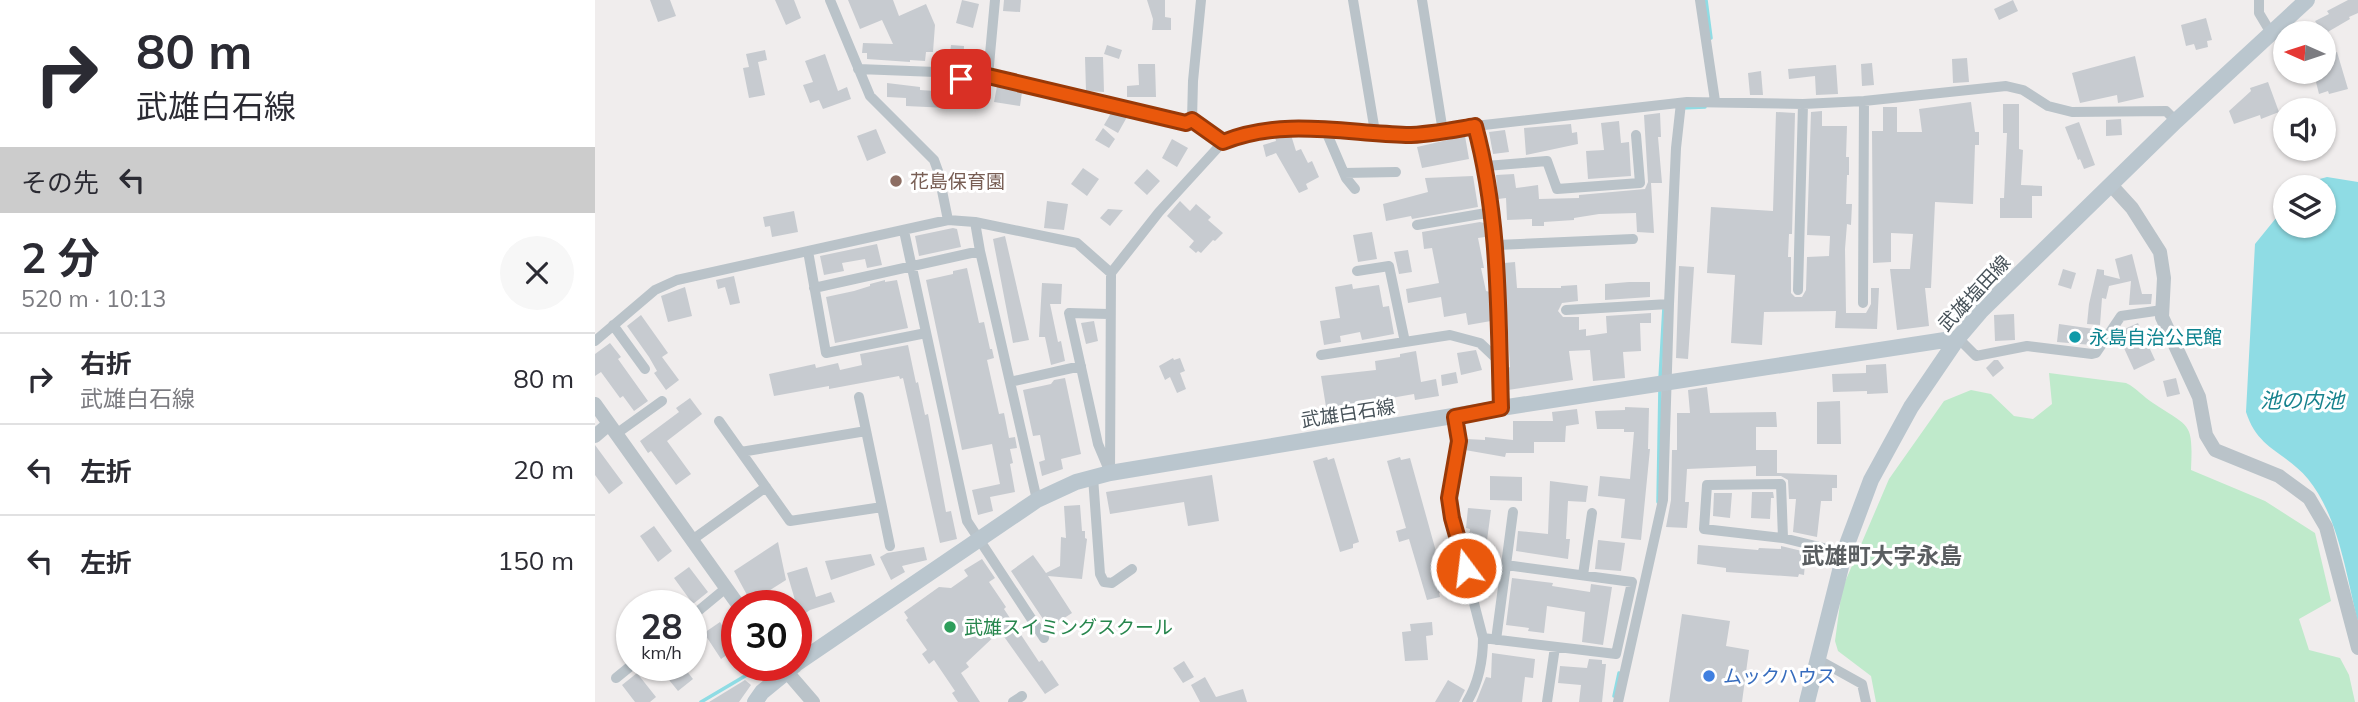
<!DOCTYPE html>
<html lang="ja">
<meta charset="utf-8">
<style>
:root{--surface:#fff;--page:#f7f7f7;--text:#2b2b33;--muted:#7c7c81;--line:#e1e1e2}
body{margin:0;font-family:Mulish,"Noto Sans JP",sans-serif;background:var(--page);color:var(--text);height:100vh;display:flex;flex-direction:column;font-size:26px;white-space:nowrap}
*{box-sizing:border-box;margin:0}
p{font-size:23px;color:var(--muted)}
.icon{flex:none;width:38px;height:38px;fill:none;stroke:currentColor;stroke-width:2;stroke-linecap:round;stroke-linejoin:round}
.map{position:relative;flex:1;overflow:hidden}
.side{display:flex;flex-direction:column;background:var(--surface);width:595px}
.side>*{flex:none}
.top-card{background:#fff;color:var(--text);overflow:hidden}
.needle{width:46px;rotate:273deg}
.controls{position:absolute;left:1678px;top:21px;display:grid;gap:14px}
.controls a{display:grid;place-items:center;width:63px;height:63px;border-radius:50%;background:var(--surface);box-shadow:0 2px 5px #0004;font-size:35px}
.speed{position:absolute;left:21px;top:590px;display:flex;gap:14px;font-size:35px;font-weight:700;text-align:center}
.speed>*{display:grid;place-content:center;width:91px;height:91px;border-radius:50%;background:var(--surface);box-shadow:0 2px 5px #0004;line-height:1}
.speed small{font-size:18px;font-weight:400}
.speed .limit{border:10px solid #d22;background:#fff;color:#111}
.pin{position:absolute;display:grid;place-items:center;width:60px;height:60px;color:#fff;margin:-30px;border-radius:14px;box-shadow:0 4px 10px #0006}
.me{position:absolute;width:77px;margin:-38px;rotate:345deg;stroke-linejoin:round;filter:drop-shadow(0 0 5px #0008)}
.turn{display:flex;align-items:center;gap:24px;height:147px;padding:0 21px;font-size:32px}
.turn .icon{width:91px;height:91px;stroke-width:2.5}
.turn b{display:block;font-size:49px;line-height:60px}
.then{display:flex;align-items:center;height:66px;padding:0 21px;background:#0003;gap:14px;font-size:26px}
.round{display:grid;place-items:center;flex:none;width:74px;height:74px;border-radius:37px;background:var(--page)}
.head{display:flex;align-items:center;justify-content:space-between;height:119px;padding:0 21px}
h1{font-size:42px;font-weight:700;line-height:52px}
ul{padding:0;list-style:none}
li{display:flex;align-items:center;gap:21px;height:91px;padding:0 21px;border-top:2px solid var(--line)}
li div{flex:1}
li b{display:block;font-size:26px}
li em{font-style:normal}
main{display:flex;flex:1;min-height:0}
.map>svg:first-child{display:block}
.green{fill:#bfeacb}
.water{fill:#8fdce4}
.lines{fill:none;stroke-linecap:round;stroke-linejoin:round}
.stream{stroke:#8fdce4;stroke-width:3.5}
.building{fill:#c7cbd0}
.minor{stroke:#bac3c9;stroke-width:10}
.tertiary{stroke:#bac3c9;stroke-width:14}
.secondary{stroke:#bac6ce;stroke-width:16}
.route-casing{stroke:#983908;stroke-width:18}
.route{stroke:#ea580c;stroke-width:12}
.education-dot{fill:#8d6e63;stroke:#fff;stroke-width:2.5}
.culture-dot{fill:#0f9aa8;stroke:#fff;stroke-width:2.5}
.leisure-dot{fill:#2e9e5b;stroke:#fff;stroke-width:2.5}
.shop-dot{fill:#3f7fe0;stroke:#fff;stroke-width:2.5}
.labels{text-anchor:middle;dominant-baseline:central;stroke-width:6;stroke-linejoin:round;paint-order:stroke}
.education-label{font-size:19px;fill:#785e54;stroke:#fff;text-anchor:start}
.street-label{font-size:19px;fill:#475259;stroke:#fff}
.culture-label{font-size:19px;fill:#0d838f;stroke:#fff;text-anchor:start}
.leisure-label{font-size:19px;fill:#27864d;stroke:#fff;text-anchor:start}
.shop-label{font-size:19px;fill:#366cbe;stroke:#fff;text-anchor:start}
.water-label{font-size:21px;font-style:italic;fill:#17828d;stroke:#fff}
.quarter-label{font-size:23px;font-weight:bold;fill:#5a5e61;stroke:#fff}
</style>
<main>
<section class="side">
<div class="top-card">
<div class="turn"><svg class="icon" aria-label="right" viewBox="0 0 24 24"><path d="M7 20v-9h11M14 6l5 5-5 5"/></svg><div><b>80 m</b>武雄白石線</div></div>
<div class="then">その先<svg class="icon" aria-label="left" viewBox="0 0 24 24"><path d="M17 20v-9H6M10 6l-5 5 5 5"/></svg></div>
</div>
<div class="head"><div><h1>2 分</h1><p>520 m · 10:13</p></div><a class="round"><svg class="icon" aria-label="close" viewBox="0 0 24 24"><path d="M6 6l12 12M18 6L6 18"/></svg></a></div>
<ul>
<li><svg class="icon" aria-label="right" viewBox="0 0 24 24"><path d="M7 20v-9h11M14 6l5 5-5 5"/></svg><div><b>右折</b><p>武雄白石線</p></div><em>80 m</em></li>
<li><svg class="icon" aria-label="left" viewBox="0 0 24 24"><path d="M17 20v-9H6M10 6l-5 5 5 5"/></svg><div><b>左折</b></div><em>20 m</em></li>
<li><svg class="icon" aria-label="left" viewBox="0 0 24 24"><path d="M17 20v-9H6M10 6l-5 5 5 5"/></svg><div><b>左折</b></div><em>150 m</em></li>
</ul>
</section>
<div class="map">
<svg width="1763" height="702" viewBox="0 0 1763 702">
<rect width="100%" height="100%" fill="#f0eded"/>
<!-- green -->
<path class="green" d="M1454,373L1531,383C1542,388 1548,397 1558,403C1596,428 1598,422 1596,470L1670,501L1720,533L1736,601L1704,619L1714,650L1745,658L1754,675L1760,702H1281L1276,676L1243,651L1240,641L1247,589L1294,479L1349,401L1376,390L1396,394L1419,416L1438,419L1457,404Z"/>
<!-- water -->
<path class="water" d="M1732,177L1763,182V622C1751,575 1744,517 1713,479C1691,452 1663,450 1651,412L1660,244L1690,207V226H1729V187H1711L1721,180Z"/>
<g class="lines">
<!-- stream -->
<path class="stream" d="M1111,0L1116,38
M1086,108L1110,107
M1065,379L1069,307
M1063,502L1065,387
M1019,696L1024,673
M106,702L167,666"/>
</g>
<!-- building -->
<path class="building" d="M55,0H75L81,16L63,22Z
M180,0H199L206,18L191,25Z
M253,0H298L304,16L331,4L340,25L338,52H331L330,61L315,60V62L272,59V53H267L268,43L298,44L287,20L265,29Z
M367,0L384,4L378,28L361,23Z
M409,0H426L425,12L408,11Z
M552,0H570V17L576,18V30H557L558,19Z
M1418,0L1423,11L1404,20L1399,9Z
M1753,0H1763V13L1754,17L1755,19L1731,33H1706L1722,24L1720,21L1734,14L1732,11Z
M1611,18L1617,40L1612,41L1613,47L1601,50L1599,44L1591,46L1586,25Z
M356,45L369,46L368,72L353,69Z
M512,45L527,50L524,59L509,54Z
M170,50L172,60L163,62L170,95L154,98L148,68L154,67L151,54Z
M1742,52L1753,89L1734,94L1733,91L1724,94L1720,78L1728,75L1729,56Z
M230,54L243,91L252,87L256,99L228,109L224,100L215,103L208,85L218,82L210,61Z
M1540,56L1549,97L1523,103L1522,95L1485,103L1477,73Z
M490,57H508L509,92L491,91Z
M1372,58L1374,82L1358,83L1357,59Z
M1277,63L1279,85L1267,86L1266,64Z
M543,64H560L561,97H532V86L544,85Z
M1241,65L1243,94L1221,95L1220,76L1194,79L1193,69Z
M1166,71L1168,95H1155L1153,73Z
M1673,82L1684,112L1666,119L1665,115L1639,124L1634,111L1656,91L1655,88Z
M292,83L325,87V90L354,92L353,108L311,106V98L292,97Z
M402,86L427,92L425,106L399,102Z
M1376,102L1380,132H1384V145H1380L1378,204L1340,202L1336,288H1330L1334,326L1302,330L1295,269H1315L1318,234L1296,233V262L1278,263L1277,131H1288V107H1302V132H1327L1324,109Z
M1408,104H1424V149L1428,150L1426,185L1447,186V196H1437V218H1405V198H1409L1412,133H1408Z
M1227,111V126H1252L1251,157H1254V175H1252L1251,204H1257L1256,225L1252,224L1250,249L1251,313H1271L1276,304V288H1284L1282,329L1240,328L1241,311L1169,312L1167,345L1136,343L1140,275L1112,273L1116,207L1178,211L1181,112L1200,113L1197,234H1194L1193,257H1196V293L1200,297H1207L1211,290L1212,257L1234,256L1235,236L1212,235L1216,112Z
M516,113L532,117L523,133L509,125Z
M1065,113L1066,137H1063L1067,183H1056L1059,233L1042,232L1041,213L1004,214L979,218V220L949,222V226H937V219L912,220L911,198L903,199L901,175L919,174L921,188L943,185L944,199L984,198V195L1050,189L1053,182L1049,115Z
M1526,119L1527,135L1511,136V120Z
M1024,121L1026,143L1034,142L1036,176L993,179L991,151L1009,150L1006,123Z
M1484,122L1500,165L1489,169L1485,159L1483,160L1470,127Z
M976,124L977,133L982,132L983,144L931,155L929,128Z
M508,128L520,139L514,148L500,140Z
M281,129L291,153L272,161L262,136Z
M910,130L914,152L898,154L894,132Z
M696,135L701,151L706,149L713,163L717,161L724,177L711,184L713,189L704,193L681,153L671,157L668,145L681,141L680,137Z
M870,136L874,159L827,168L822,147Z
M577,139L593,148L582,167L567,158Z
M488,168L504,179L492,196L476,184Z
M552,169L565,181L552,195L539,183Z
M878,176L883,207L817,219L816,216L791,221L788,204L833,192L830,178Z
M452,201L473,204L469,230L449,228Z
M585,201L595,211L601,204L616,217L613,220L628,233L620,241L618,240L606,253L603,251L601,253L594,247L599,241L572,216Z
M513,209L528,210L515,226L505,218Z
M199,211L203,232L177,237L175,226L170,227L168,217Z
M885,222L889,223L890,237L883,238L889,268H886L891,291L895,292L896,321L873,325L871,313L849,317L846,297L813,303L811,289L844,283L837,248L829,249L827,232Z
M358,228L362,229L366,247L324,256L320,236Z
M777,232L782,259L763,262L758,235Z
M410,236L434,340L418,343L398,239Z
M282,244L287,265L272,268L270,259L247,263L249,271L229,275L225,256Z
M813,250L817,272L804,274L799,252Z
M1537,254L1547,294H1557L1556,304L1534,305L1536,281L1514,286L1511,299L1507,298L1505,325L1492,324L1494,304L1502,269L1509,270V275L1525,279L1520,259Z
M920,262L922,288H966V286L982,285L983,301L967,303L963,311L968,317H984V330L991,329V336L1012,333L1011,316L1056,313V323H1045L1046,351L1028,352L1030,378L998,381L995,350L974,351L978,380L913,390V368L915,367L909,263Z
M1084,266L1099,267L1093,359L1081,358Z
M372,268L384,323L389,322L395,349H397L399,358L392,360L404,414L409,413L414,438L420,437L422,448L415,449L418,463L415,464L420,492L395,497L398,511L383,515L377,490L405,484L397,444L367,450L331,280L358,274V271Z
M1468,269L1481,273L1476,289L1463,285Z
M139,276L145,303L135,305L130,287L123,289L121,280Z
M290,280V282L302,280L313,328L240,343L231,297L259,291L275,286V284Z
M1034,282H1055V297L1010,300V284Z
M447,283L467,284L466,304H455L463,342L466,341L470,361L456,365L450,337H444Z
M757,284L758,289L784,285L788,307L794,306L799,334L767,340L765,332L745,336L746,342L729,345L725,321L745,318L740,287Z
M90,287L97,316L73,322L66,296Z
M1419,314L1420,340L1400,341L1399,315Z
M46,315L73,353L67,357L84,380L71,390L59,373L62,371L54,357L32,326Z
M499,321L503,341L491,344L486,323Z
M1543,323L1560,360L1539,370L1523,335L1525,331Z
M1464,324L1499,329L1497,345L1462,342Z
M15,343L26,357L23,359L53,401L39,411L28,396L25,398L6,372L0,376V354Z
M313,345L321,383L323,382L330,415L333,414L351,512L356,511L362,539L345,543L308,378L305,379L304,376L234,389V386L179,396L174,374L220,364L221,368L243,363L245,370L267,365L265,354Z
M881,350L887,370L866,375L862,353Z
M821,351L826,382L841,379L844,396L820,400L819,394L773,402L732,413L726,376L781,370L780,361L805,357V354Z
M578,358L579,360L585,358L590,371L585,373L591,389L582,393L575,377L570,380L564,366Z
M1399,360H1403L1409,368L1398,377L1391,368Z
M1291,364L1293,393L1272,394V391L1238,392L1237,374L1271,373V365Z
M861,372L863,383L847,386L846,375Z
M470,378L486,454L466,459L468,469L447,476L444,462L450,460L445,435L438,436L428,390L456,384L459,380Z
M1581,378L1585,394L1572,397L1568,381Z
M1112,387L1115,413L1181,412L1182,427H1161V450H1182V473L1242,475V488H1237V501H1226L1222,537L1198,532L1201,499H1194L1193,480L1186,476H1161V466L1092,469L1090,502H1094L1092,528L1071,527L1076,500L1077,450H1082V413H1095L1093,390Z
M95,398L107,414L72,441L96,474L81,485L56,451L53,453L45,441L84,412L81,408Z
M1245,401L1246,444H1222V402Z
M1030,407L1054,408L1053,449H1055L1046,540L1026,538L1030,499L1003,496L1005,476L1035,479L1039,432H1029V429H1002L1000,411L1030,410Z
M982,409L984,424L971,426L970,442H939V453H911L910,457L870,450L872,439L890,440V437L918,440V421H958L957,412Z
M0,445L28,483L14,494L0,475Z
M732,457L733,460L739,458L764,542L758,544V548L745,552L718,461Z
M805,457L806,460L815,458L852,591L844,593L845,597L832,600L814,539L804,542L801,531L811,528L792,461Z
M617,475L624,521L593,526L589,502L515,514L511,492Z
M895,476L927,477V501L895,500Z
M955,481L993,486L991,502L973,501L971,539H975L973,559L921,551L923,531L953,534Z
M1157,492H1178L1179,498H1176L1175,519L1156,518Z
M1119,493H1137L1135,518L1118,516Z
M485,505L487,531H490V538L492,539L487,579L453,576L477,613L454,628L416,571L438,555L451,573L465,566L466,537L471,538L469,506Z
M873,508L896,510L891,548L900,549L899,563L876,560L873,548L875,529L871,528Z
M59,526L77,551L63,562L45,536Z
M1003,540L1030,543L1026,571L1000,569Z
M183,542L191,580L172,592L181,606H158L139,571Z
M1103,545L1163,550L1164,548L1186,549V546L1211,552L1209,575L1204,574L1203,577L1131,572V568L1102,564Z
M329,547L332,560L307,566L310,572L296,580L285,557L292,553Z
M276,554L280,565L236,580L230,561Z
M387,559L400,578L394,582L411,607L409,609L444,662L447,660L464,685L450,694L405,631L371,663L374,667L366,673L385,702H363L357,693L360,691L339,660L334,664L327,654L332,650L311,620L313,618L309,612L344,587L356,588L373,576L369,570Z
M94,567L113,592L98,604L79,578Z
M212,567L221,597L236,592L240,602L215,610L205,617L192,573Z
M917,578L958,583L957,586L995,592L996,584L1017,587L1008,645L987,642L990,612L952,606L949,633L933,631L934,628L911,625Z
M1087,614L1135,621L1131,646L1154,650L1147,702H1074Z
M125,622L133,635L137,632L142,640V648L126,659L109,633Z
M837,622L838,635L831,636L833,660L810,661L807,632L816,631L815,624Z
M897,653L940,659L938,678L930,677L927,702H881L891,677L896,678Z
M994,659L1007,660V664H1011L1007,702H984L986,685L963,683L965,666L992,668Z
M589,661L599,677L588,683L578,668Z
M72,665H87L98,679L83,691L66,670Z
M42,673L61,697L55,702H40L27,685Z
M610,677L621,697L648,689L652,702H605L596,685Z
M150,680L156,685L144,702H114Z
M853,680L870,690L864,702H840Z"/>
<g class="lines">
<!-- minor -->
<path class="minor" d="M235,0L275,96L339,160L343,171L353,220
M606,0L598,81L597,120L628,142
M758,0L780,132
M827,0L848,132
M1105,0L1120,101
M1664,0V13L1676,33
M263,69L341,72C351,81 382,83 393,76L591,123L597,120
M393,76L400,0
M880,126C905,218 903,313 906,408
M730,129L751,178L760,189
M891,166L952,161L962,189L1045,183L1041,135
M749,173L801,172
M380,222L385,251L442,500
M822,225L897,212
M309,231L372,521L449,638
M901,245L1038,239
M213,251L231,353L331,333
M762,271L794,266L810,342
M219,288L385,251
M1203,290L1208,104
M1268,303L1269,101
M971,310L1074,304
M514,314L474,313L503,444L514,470
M18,325L50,369
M1363,338L1381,356L1432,346L1497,354L1501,353L1526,316L1567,310
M0,341L60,290L82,280L353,220L380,222L482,243L516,273
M726,355L855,335L885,343L904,361
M415,382L486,366
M264,397L287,507
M860,417L864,441L854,498L857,518L888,638C888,662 884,682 872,702
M124,421L195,521L287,507L295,546
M21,434L67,401
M146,452L271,431
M515,473L516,273L564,212L628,142L645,136L692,127L810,135L839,134L880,126L1092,102L1208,104L1269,101L1411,86L1428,90L1453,106L1477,112L1571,111L1581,121
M498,477L505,574L509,582L517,583L537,569
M1188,538L1186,484L1112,485L1109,529L1188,538L1249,553
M97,540L171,487
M988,575L997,513
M96,617L131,588
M888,638L1021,654L1037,582L911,565
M901,640L918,512
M1222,659L1267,684L1271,702
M21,678L37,665
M418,702L427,696
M952,702L960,647
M1023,702L1068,500L1074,304L1081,148L1086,103"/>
<!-- tertiary -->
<path class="tertiary" d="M1516,185L1537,208L1565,252L1569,278L1567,317L1604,397L1611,435L1620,450L1684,476L1714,498L1731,527L1763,648
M0,404L144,606
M0,436L14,424
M186,665L218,702"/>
<!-- secondary -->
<path class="secondary" d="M201,664L442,500L481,482L515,473L906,408L1363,338
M160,702L167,692L200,665
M1212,702L1251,547L1276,480L1316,407L1363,338L1386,311L1581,121L1712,0"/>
</g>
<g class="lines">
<!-- route casing -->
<g class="route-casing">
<path id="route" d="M366,79L386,80L393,76L591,123L597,120L628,142C688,118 748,133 811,135C834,135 857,130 880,126C905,218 903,313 906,408L860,417L864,441L854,498L857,518L871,568"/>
</g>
<!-- route -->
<use href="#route" class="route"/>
</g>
<!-- markers -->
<circle class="education-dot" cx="301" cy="181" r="7"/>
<circle class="culture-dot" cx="1480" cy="337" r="7"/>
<circle class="leisure-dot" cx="355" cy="627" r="7"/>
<circle class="shop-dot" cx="1114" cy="676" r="7"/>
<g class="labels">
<!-- education labels -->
<g class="education-label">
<text x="315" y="181">花島保育園</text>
</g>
<!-- street labels -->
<g class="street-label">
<text transform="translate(1379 293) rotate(-47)">武雄塩田線</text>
<text transform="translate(753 413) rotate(-9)">武雄白石線</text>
</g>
<!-- culture labels -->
<g class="culture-label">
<text x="1494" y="337">永島自治公民館</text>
</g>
<!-- leisure labels -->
<g class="leisure-label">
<text x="369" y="627">武雄スイミングスクール</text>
</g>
<!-- shop labels -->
<g class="shop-label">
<text x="1128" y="676">ムックハウス</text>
</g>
<!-- water labels -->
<g class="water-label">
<text x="1707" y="400">池の内池</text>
</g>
<!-- quarter labels -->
<g class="quarter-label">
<text x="1287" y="555">武雄町大字永島</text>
</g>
</g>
</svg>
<div class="controls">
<a><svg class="needle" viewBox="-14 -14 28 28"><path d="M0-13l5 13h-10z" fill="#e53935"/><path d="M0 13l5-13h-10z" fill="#7c7c81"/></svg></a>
<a><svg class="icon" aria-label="sound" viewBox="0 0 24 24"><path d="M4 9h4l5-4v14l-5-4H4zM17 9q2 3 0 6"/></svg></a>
<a><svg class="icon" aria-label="layers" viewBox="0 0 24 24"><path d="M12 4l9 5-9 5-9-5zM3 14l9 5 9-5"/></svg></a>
</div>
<div class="speed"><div>28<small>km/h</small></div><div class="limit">30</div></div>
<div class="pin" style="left:366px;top:79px;background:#d93025"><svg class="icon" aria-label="arrive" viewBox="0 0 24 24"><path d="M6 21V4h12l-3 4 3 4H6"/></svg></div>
<svg class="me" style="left:871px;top:568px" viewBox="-20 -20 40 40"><circle r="17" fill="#ea580c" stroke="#fff" stroke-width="3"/><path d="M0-11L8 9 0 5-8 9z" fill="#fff"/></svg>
</div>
</main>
